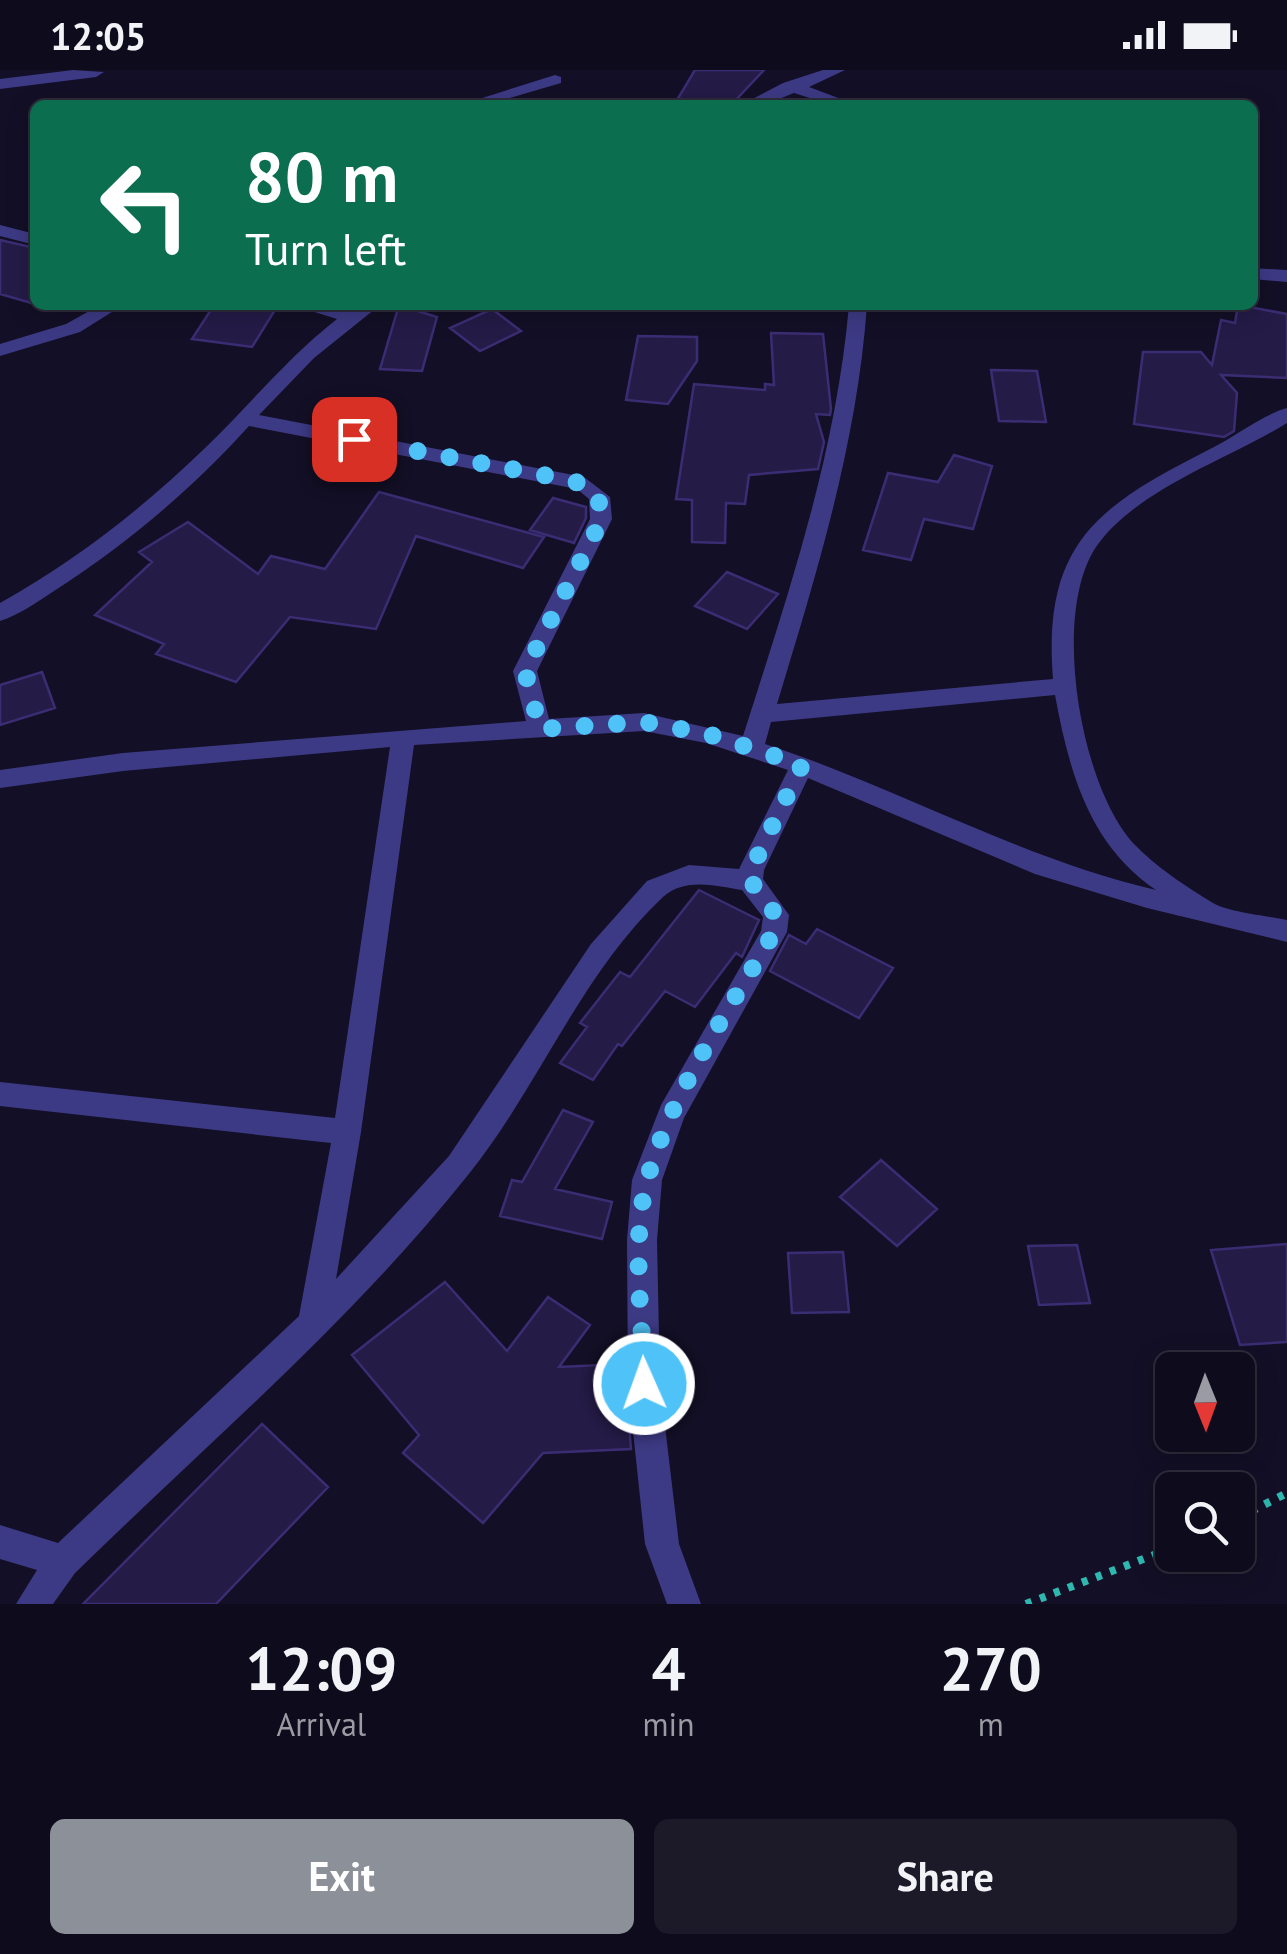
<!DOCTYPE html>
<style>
:root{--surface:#0e0b1c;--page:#1c1929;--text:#f1f3f6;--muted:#9b9ba3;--line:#2e2b3b;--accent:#8c9099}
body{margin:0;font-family:"PT Sans",sans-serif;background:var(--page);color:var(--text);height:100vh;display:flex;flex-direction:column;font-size:38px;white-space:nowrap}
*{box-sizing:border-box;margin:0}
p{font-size:32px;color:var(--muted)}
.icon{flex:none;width:55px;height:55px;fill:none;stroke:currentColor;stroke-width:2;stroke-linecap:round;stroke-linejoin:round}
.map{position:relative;height:1534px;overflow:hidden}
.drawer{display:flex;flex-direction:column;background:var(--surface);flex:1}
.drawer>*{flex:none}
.guide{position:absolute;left:30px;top:30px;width:1228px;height:210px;border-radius:15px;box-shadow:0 5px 25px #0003,0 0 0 2px var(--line);background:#0b6e4f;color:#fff;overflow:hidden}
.needle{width:65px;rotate:179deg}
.buttons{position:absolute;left:1155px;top:1282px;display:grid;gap:20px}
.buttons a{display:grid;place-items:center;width:100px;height:100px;border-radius:15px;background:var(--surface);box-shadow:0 5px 25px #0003,0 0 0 2px var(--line);font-size:50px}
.pin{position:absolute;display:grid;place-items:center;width:85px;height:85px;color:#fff;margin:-42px;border-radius:20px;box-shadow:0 5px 15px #0006}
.me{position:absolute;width:110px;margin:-55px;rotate:358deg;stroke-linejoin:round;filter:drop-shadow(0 0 8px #0008)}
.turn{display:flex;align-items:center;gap:35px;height:210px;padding:0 50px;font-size:45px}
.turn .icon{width:130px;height:130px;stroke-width:2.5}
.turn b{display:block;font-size:70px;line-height:85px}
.eta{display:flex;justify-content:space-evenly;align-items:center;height:170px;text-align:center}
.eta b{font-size:60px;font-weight:700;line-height:70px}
.action{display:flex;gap:20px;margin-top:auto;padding:20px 50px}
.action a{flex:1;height:115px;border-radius:15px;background:var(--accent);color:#fff;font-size:40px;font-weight:700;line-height:115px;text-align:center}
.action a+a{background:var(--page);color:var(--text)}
.status{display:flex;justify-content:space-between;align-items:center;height:70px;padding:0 50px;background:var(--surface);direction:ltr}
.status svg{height:28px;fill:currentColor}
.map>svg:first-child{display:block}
.building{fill:#241b47;stroke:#3b2d73;stroke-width:2.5}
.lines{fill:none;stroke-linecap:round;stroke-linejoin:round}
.path{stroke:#2fb8b0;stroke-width:8;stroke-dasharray:6 9;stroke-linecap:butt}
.minor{fill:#3d3a85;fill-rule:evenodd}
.route{stroke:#4fc3f7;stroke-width:18;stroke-dasharray:0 32.4}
</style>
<div class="status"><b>12:05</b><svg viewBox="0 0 49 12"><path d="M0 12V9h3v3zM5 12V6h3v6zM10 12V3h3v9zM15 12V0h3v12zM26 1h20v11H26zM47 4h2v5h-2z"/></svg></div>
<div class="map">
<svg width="1287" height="1534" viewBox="0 0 1287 1534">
<rect width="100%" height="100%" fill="#130f26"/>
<!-- building -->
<path class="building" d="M695,0H764L731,35H674Z
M0,170L35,178V234L0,224Z
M214,235H278L252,277L192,269Z
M399,235L437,247L422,301L380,299Z
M1238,235L1287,244V308L1221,305L1237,323L1234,361L1224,367L1134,354L1143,282H1201L1212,295L1221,250L1235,253Z
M492,239L521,261L480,281L450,258Z
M771,263L823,264L831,339L830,345L816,344L824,372L818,399L749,405L745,434L726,433L725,473L692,472V430L676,429L694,314L765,320V314L774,315Z
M638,266L697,267V291L668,334L626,330Z
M991,300L1037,301L1046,352L999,351Z
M954,385L992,396L973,459L924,449L911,490L863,480L888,403L938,412Z
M379,422L544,467L523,498L416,466L376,559L290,547L236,612L156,584L164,574L95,545L152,492L139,482L188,452L258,504L271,486L325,499Z
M553,428L586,437V448L574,473L530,460Z
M727,502L778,524L747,559L695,536Z
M42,602L55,638L0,655V615Z
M699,820L759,850L742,887L736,883L695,937L665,921L622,976L618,974L593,1010L560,993L587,957L580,953L620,902L630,907Z
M817,859L893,898L859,948L770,901L789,865L806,874Z
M563,1040L593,1052L555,1119L612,1132L602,1169L500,1146L512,1110L522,1112Z
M881,1090L937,1139L897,1176L840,1127Z
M1287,1174V1272L1240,1275L1211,1180Z
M1077,1175L1090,1233L1039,1235L1028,1176Z
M843,1182L849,1242L792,1243L788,1183Z
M445,1212L507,1281L548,1227L590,1255L559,1297L624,1294L631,1379L543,1383L483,1453L403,1383L419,1365L352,1285Z
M262,1354L328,1417L216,1534H83Z"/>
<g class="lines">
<!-- path -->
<path class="path" d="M1238,1448L1287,1423
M1026,1534L1172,1478"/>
<!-- minor -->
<path class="minor" d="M73,0L104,2L96,7L0,19V9Z
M823,0H845L809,17L857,35H832L794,23L764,35H741L783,13Z
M555,5L561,7V13L486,35H460Z
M0,155L35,164V175L0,166Z
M1252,198L1287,200V212L1252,209Z
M100,235H123L80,262L0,286V274L66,254Z
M292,235H324L349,241L358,235H380L314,288L259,345L584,407L610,427L612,449L537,601L549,649L644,643L743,666C788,524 836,385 849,235H867C857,374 817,502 777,634L1053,609C1042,471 1100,435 1212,378C1236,366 1262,345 1287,338V353C1229,389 1135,420 1096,477C1051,544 1080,716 1134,774C1155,796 1188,818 1213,833C1228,842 1268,846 1287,850V872L1147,838L1035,804L808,708L764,800L763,809L789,845L787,862L684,1048L662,1110L657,1170L660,1314L679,1474L701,1534H667L645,1474L628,1314L627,1170L632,1110L661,1035L761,861L763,847L742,820C716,816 685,807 663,827C580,905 539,1017 468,1105C352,1251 208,1373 75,1503L53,1534H16L37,1500L0,1489V1455L58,1473L299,1246L331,1073L0,1036V1012L335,1048L390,677L123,701L0,718V700L123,683L526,651L513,601L590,449L589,429L577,419L249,356C192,419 126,475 54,521C37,532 19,545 0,551V533C75,491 142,439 204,379C249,336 287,288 337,249ZM1055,625C1069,701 1089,775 1156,820C1019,788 897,717 765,674L771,652ZM644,661L706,673L788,700L739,799L689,795L647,811L591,874L449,1086L336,1209L361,1062L414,675Z"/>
</g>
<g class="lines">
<!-- route -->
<path class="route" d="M354,369L554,407L584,414L598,427L602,449L525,601L540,659L644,652L708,664L802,695L751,800L750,810L776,845L774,862C729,940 673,1020 648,1107C630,1170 643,1249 644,1314"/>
</g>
</svg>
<div class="buttons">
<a><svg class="needle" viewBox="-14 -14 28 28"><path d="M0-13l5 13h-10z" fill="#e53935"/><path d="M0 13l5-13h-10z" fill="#9b9ba3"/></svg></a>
<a><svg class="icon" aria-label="search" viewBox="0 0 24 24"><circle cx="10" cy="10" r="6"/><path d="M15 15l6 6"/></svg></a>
</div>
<div class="pin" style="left:354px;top:369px;background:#d93025"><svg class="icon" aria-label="arrive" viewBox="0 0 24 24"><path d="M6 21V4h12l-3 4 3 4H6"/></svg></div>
<svg class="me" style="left:644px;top:1314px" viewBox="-20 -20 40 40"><circle r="17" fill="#4fc3f7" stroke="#fff" stroke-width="3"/><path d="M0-11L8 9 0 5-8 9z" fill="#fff"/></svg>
<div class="guide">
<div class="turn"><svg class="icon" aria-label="left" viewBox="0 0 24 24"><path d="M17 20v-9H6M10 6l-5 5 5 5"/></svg><div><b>80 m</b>Turn left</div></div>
</div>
</div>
<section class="drawer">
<div class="eta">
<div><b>12:09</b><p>Arrival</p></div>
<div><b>4</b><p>min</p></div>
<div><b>270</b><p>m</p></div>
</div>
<div class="action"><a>Exit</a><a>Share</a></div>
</section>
